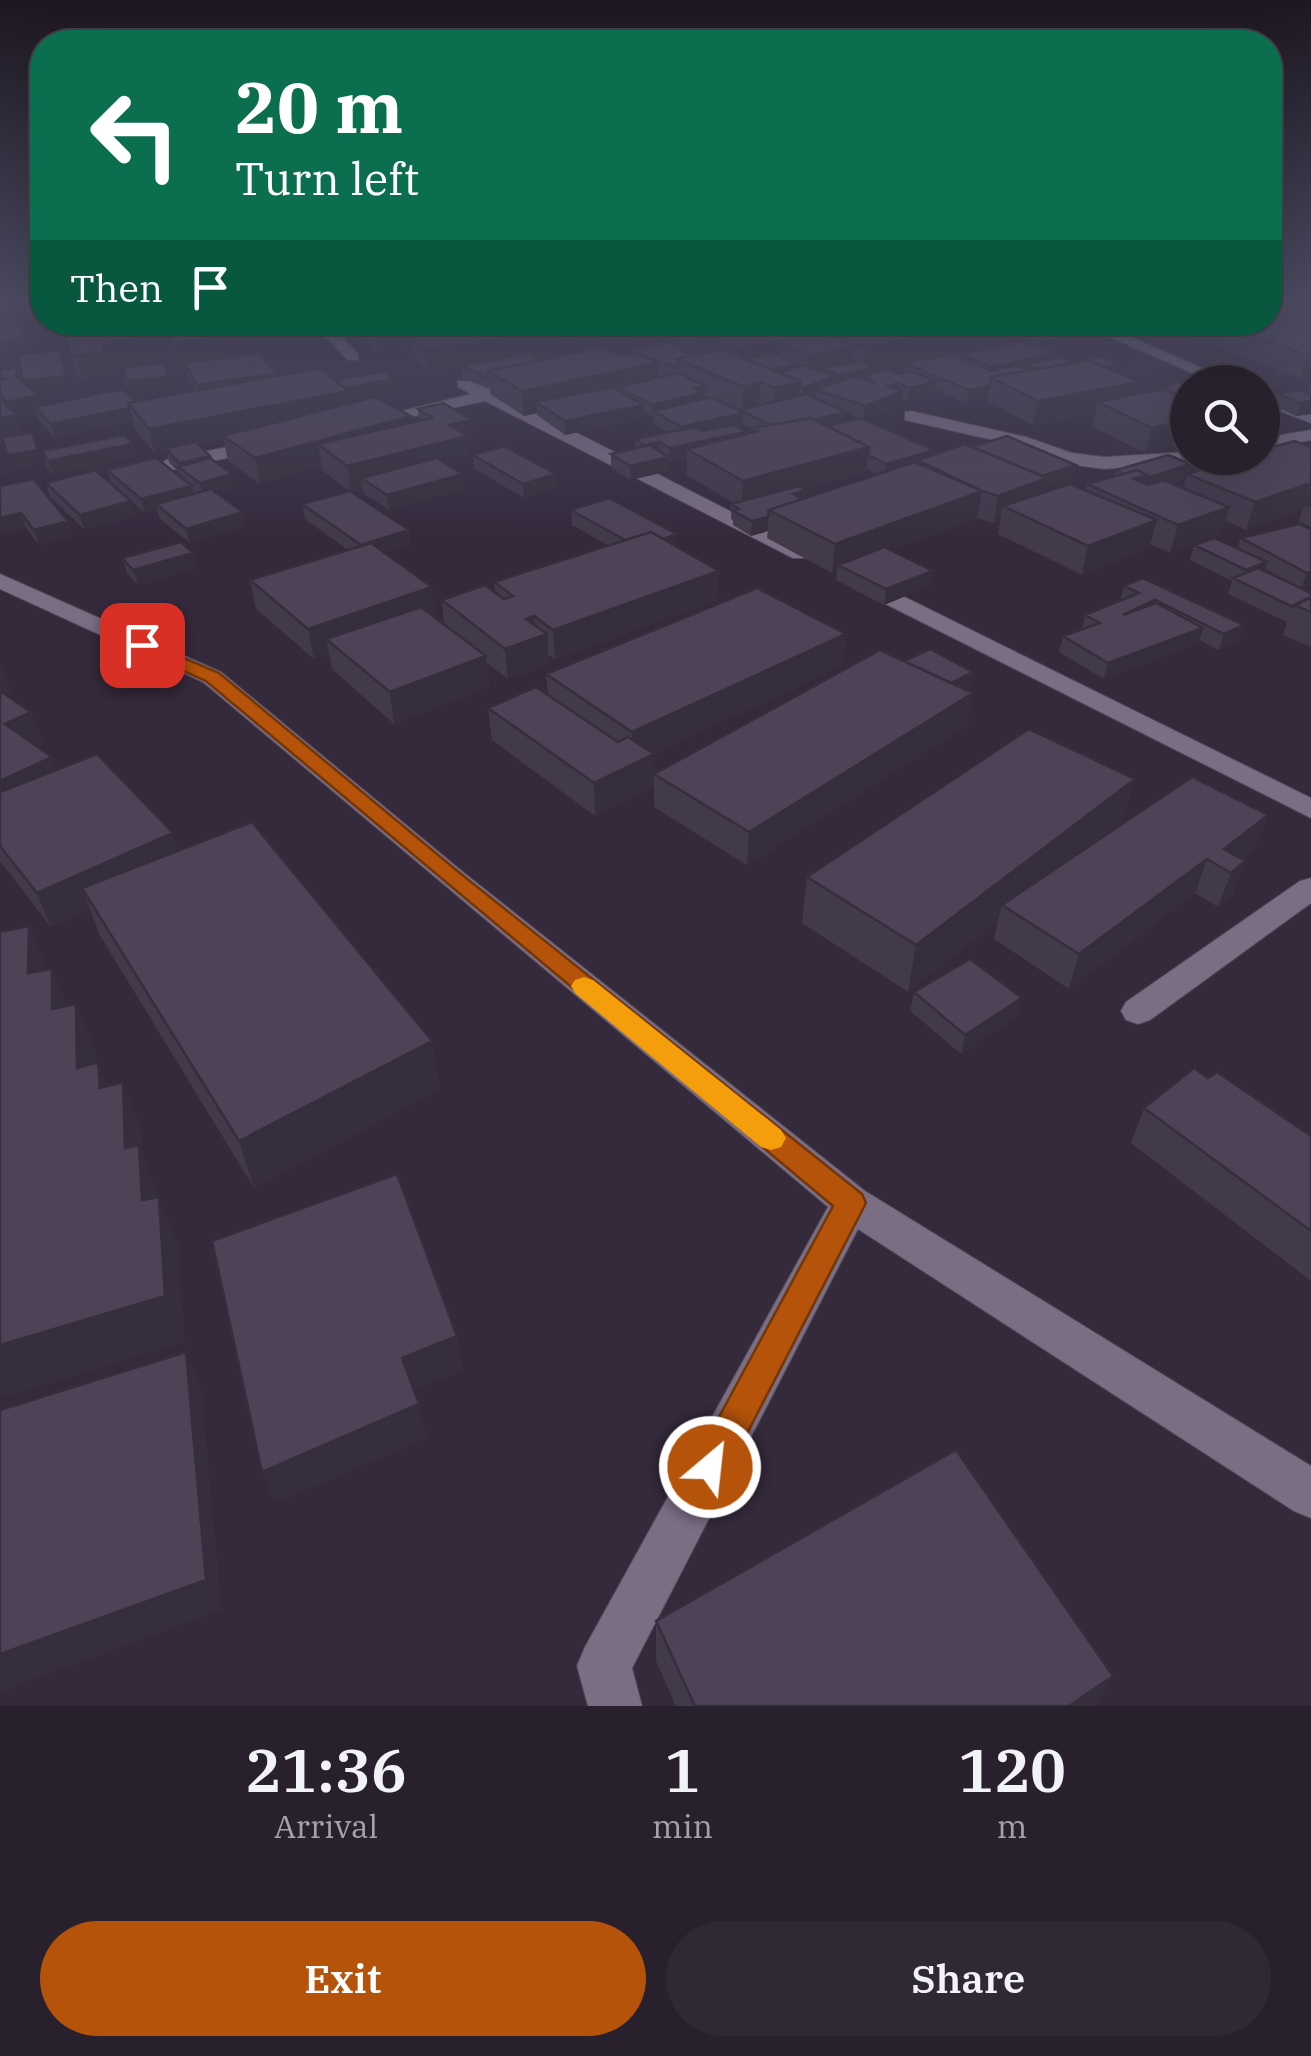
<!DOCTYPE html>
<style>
:root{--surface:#28202d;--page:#302835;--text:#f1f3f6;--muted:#a5a3aa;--line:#443e49;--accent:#b45309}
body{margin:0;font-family:"IBM Plex Serif",serif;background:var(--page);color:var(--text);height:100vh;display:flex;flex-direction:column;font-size:38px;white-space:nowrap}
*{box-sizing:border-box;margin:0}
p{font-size:32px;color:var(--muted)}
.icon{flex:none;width:55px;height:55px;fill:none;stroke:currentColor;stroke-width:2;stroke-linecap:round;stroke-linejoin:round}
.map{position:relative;height:1706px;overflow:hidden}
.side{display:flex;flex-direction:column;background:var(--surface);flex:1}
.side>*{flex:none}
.banner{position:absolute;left:30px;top:30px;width:1252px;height:305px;border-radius:40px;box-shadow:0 10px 40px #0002,0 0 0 2px var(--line);background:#0b6e4f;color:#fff;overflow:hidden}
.controls{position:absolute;left:1170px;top:365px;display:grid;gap:20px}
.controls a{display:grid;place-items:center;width:110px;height:110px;border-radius:50%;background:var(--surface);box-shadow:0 10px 40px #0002,0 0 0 2px var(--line);font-size:50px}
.pin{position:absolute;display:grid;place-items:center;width:85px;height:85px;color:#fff;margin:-42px;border-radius:20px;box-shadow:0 5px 15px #0006}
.me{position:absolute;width:110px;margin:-55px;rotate:28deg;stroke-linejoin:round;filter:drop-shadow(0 0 8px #0008)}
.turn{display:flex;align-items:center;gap:35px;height:210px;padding:0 40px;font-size:45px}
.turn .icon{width:130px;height:130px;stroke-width:2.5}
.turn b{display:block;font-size:70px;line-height:85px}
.then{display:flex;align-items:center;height:95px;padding:0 40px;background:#0003;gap:20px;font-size:38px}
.eta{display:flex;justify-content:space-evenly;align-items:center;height:170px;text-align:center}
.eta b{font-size:60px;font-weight:600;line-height:70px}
.primary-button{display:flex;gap:20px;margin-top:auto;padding:20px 40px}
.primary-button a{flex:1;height:115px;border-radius:60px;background:var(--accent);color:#fff;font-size:40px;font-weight:600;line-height:115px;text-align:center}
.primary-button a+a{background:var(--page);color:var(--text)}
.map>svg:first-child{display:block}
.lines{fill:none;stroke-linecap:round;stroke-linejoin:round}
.minor-casing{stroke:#504757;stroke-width:2}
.minor{fill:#7a6e83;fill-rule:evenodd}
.wall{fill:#42394a;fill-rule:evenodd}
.shaded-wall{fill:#362e3c}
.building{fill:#4d4256;stroke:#362e3c;stroke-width:2.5}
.route{fill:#b45309;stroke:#753606;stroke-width:2.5}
.slow{fill:#f59e0b}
</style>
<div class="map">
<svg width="1311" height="1706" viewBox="0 0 1311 1706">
<rect width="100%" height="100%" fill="#352a3c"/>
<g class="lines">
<!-- minor casing -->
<g class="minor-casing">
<path id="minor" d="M311,322H327L358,354V360H348Z
M1075,322H1096L1234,382H1213Z
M458,381H470L495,391L812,553L809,558H793L485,401L370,426L361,421L471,394L458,387Z
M1262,393L1311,412V423L1262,404Z
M911,411L1026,437L1072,453L1104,457L1188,452V458H1197L1188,463L1104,469L1069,464L1015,445L905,420V412Z
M1311,430V440L1262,449V438Z
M266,439L275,444L272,448L168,471L159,465L168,459Z
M0,574L221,672L463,872L865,1191L1311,1466V1518L1294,1511L858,1229L632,1668L642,1706H588L577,1666L585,1647L828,1207L203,682L0,589Z
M860,575L1311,798V818L852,587L849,582L852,577Z
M1311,878V903L1150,1020L1138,1024L1126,1020L1121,1011L1126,1002L1300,881Z"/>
</g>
<!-- minor -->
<use href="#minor" class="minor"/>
</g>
<!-- wall -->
<path class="wall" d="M1311,317V375L1300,378L1180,334L1183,322H1270Z
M347,322H537L549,333L550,355L537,357L539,358L620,356L631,354V351L674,343L664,339V323L640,328L637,327V337L577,346L547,325V322H1009L1005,343L874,368L873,373L899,374L903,373L904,363L960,357L961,354L1019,342L1020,336L1063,349L1049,353L1053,354V358L1074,363H1120L1117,373L1139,382L1136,394L1153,391L1179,382L1145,453L1092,427L1095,414L1033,425L987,401V398L967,403L935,389L934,393L908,401L902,399V404L864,419L934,450L933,455L972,447L1076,465L1073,479L1045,488L1044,492L1085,490L1087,484L1114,477L1116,470L1191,464L1189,473L1311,447V527L1299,521L1302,510L1246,530L1225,520L1221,535L1170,553L1150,544L1149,548L1082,575L998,534L1000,521L994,523L977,518L891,550L933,571L930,586L884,605L836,580L837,571L832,573L767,538L768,531L751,536L733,525V520L731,519V504H735L687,475V458L669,462V471L630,480L611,467V454L635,448V439L668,432L653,424V417L643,412V418L565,435L537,415V413L524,416L490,394V389L462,378L461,367L427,372L415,358L414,349L378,354L356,330L355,323L348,324ZM846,413L860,418L845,422ZM742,424L753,430L752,432L746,434V432L739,427L742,426ZM867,469L877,474L806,498V490L866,472ZM1186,478L1183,488L1171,483Z
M1126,322H1165L1139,328Z
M222,334L216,335L221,358L276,376L335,380L394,379L396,392L350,401V403L412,422L419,421L418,409L472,420L474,445L468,447L470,462L452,467L465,488L389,510L363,493V490L353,492L409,530L411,545L385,553L436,616L434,617L444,624L442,600L495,593L494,582L609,546L572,525L571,510L677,534V547L718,600L555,660L549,655V664L508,679L487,663L489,687L394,724L332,669L329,654L314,659L256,609L250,580L348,550L305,519L302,504L349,491L322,470V466L260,484L228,461L224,441L199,446L235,488L216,493L246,527L190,543L160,519L157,510L145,513L111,484L107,470L181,477L180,474L169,462L167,452L155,454L134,428L133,421L55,438L39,420L35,409L16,414L23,435L42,464L13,469L4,444L0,445V370L17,367L21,380L24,382L60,350L56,338ZM175,358L177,366L185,365L188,376L196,390L136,401L41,405L36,393L69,389L63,360L72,359L77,378L83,379L111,375L109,366Z
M1311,382V414L1296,416L1275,406L1278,394L1307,393Z
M42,451L136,457L53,475L46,465Z
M473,455L556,474V488L524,498L475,469Z
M46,483L135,516L84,529L50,497Z
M0,486L73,536L39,545L26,528L0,534Z
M1299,524L1311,586L1301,588L1311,593V647L1283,635L1287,622L1228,594L1232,581L1190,560L1194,545L1237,548L1241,538ZM1265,569L1301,588L1264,571Z
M122,558L197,568L138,585L127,573Z
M1124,586L1244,625L1239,641L1219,650L1199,640L1198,644L1104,679L1059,652L1063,636L1082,629L1085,615L1120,601Z
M846,634L842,665L654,754V774L970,689L967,690L968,725L747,865L654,807V786L595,816L492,740L488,708L548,695L546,674Z
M0,663L11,692L4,694L31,712L43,744L38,747L52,757L56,770L178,850L432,1041L440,1089L254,1188L99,934L90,909L51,927L0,861Z
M1135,779L1122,823L1268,815L1255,848L1242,859L1233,894L1218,907L1195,893L1069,989L994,939L998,921L908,992L802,923L807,877Z
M914,992L1022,998L1017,1017L961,1054L910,1011Z
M1208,1078L1311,1136V1281L1131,1143L1144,1108Z
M656,1621L1095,1706H676L656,1661Z"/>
<!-- shaded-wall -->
<path class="shaded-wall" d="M0,300H42V316L0,320Z
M208,322H220L222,334L211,335Z
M462,322L464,342L446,345L444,323Z
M470,322H531L472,343Z
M640,322H664V323L640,328Z
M1001,322H1009L1005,343L874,368L872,380L864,376L863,382L837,388L838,375L861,370L864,347Z
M1140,322H1165L1139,328Z
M436,324L438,346L412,335L414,349L378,354L375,332Z
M637,325V337L577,346V335Z
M718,327V338L711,334V351L697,353L698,331Z
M549,333L550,355L464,367L461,366V367L427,372L425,349Z
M169,335L175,358L109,366L111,375L83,379L76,355L103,343Z
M28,337L31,349L0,354V341Z
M67,337L72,359L63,360L69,389L27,394L23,381L62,357L56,338Z
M1065,337L1063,349L1038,355L1040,343Z
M217,338L222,360L177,366L172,343Z
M778,341L777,363H737L738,348Z
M853,347L851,370L824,368L823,376L808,379L809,356Z
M1053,354L1051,366L1025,364L1023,372L991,377L989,380L991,367Z
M1311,354V375L1300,378L1307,355Z
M658,363V386L619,387V395L536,402L537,413L524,416L522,391Z
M1120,363L1117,375L1095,368Z
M799,364L798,376L760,382L759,406L742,411L744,387L760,373Z
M276,374L278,386L200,398L197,385Z
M836,376L835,389L816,390L815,396L802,401L803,388Z
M167,377L170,389L129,394L126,381Z
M394,379L396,392L350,401L352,415L223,436L224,441L169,452L166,448L167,452L155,454L149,429Z
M800,381L798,405L774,412L775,388Z
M936,381L934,393L908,401L910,388Z
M1139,382L1133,406L1097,402L1095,414L1033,425L1038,401Z
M898,383L896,394L903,391L902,404L864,419L865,406L888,386Z
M705,386V398L653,411L652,418V405L694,388Z
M990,386L987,398L967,403L969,390Z
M38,395L42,408L35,407V409L11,415L7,402Z
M1311,401V414L1296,416L1300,403Z
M643,405V418L565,435V421Z
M129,408L133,421L55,438L51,424Z
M846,412L845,425L778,429Z
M743,413L742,426L682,441V427Z
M17,415L25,440L0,445V418Z
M411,416L414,441L318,444L322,466L260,484L255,458Z
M1268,419L1264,432H1262V420Z
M472,420L474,445L468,447L470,462L374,487L361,478L363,490L352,493L347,466L450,425Z
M1188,420V443L1145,453L1152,428Z
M746,432V445L687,449V458L669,462V471L630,480V466L669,457V448Z
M660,442V455L643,445Z
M133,444L136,457L53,475L48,461Z
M869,447L866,472L742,508L743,481Z
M0,449L9,475L0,477Z
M38,450L42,464L13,469L8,455Z
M934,450L932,464L917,460L916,469L885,478L886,464Z
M210,456L213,470L181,469L179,463Z
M1191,464L1186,478L1143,492L1134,479Z
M1076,465L1073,479L1045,488L1042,505L1003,506L1000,521L994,523L998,496L1028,481Z
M232,474L235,488L203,497L200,483Z
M463,474L465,488L389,510L387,495Z
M556,474V488L524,498L523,484Z
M1311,483V507H1304L1302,510L1246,530L1255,502Z
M192,486L195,500L156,504L157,510L145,513L141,499Z
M807,490L806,505L793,494Z
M982,491L977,518L844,568L838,565L837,571L832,573L835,544Z
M131,501L135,516L84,529L80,515Z
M1229,507L1221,535L1170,553L1178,525Z
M243,512L246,527L190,543L186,529Z
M21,513L26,528L0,534V518Z
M768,517V531L751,536L752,521Z
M1157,520L1149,548L1082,575L1088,546Z
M68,521L73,536L39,545L34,530Z
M409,530L411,545L363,560L361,545Z
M677,534V549L639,547Z
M193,553L197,568L138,585L133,570Z
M1267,562L1262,578L1242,582L1246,570Z
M719,571L718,600L555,660L553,630Z
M933,571L930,586L884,605L886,589Z
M1311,572V586L1301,588L1307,573Z
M432,587L436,616L339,650L326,639L329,654L314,659L308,629Z
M534,616L536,638L547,634L549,664L508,679L505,649L526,619Z
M1244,625L1239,641L1219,650L1224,634Z
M1203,628L1198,644L1104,679L1108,663Z
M846,634L842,665L654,754V786L595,816L594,783L632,764V732Z
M486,656L489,687L394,724L390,692Z
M0,663L11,692L0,695Z
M973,672L970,689L938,704L941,688Z
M973,693L968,725L747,865L749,832Z
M31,712L43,744L18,756L5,724Z
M52,757L63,789L0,820V781Z
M1135,779L1122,823L1002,905L998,921L908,992L916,945Z
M1268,815L1255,848L1227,870L1224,849Z
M173,833L183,866L82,888L90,909L51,927L37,893Z
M1207,859L1195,893L1069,989L1079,954Z
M1245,861L1233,894L1218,907L1231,873Z
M29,926L49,972L28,973Z
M52,969L72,1016L52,1009Z
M1022,998L1017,1017L961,1054L965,1035Z
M76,1004L96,1051L97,1115L77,1068Z
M432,1041L440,1089L254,1188L239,1141Z
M98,1062L118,1110L100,1088Z
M123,1082L142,1129L143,1156L158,1192L161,1240L159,1197L178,1244L185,1342L0,1399V1345L142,1200L125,1148Z
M457,1336L464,1370L410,1392L402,1358Z
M186,1352L201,1386L222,1610L0,1692V1654Z
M419,1404L427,1438L275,1504L262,1472Z
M1113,1676L1095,1706H1069Z"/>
<!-- building -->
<path class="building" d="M1270,303L1311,317V354L1307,355L1214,322H1270Z
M10,318L28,337L0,341V320Z
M210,322L217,338L172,343L169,335L103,343L104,352L76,355H70L67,337L56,338L55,329L76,327L75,323L78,322Z
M366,322H435L436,324L375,332Z
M514,322H537L549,333L425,349L412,335Z
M560,322H632L637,325L577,335Z
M677,322H800L853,347L809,356L778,341L738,348L711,334L727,332L718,327L698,331Z
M814,322H1001L864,347Z
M1046,330L1065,337L1040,343L1020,336Z
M668,341L689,349L683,351L698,354L677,359V366L674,367L631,351Z
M1022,341L1053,354L991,367L961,354Z
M603,347L620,356L638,353L658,363L522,391L488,371Z
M720,349L800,381L775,388L760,382L744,387L677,359Z
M60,350L66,376L23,381L19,355Z
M260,353L276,374L197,385L185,363Z
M529,353L539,358L548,356L551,358L488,371V377L461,366Z
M774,353L799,364L773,370L746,359Z
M953,354L991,371L1017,365L1030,370L991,377L990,386L969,390L904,363Z
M1101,356L1120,363L1104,367L1089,360L1076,361Z
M1060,357L1074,363L1036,369L1025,364Z
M1089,360L1139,382L1038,401L991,377Z
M859,361L874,368L838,375L824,368Z
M164,363L167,377L126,381L124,367Z
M802,365L836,376L803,388L800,387V381L780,373Z
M17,367L16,376L38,395L7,402L0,395V380L8,378H0V370Z
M320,368L348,391L149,429L128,403Z
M887,369L899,374L911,371L936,381L910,388L898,383L888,386L903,391L865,406L816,390L854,376L876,383L864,376Z
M384,371L394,379L345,388L335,380Z
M678,373L705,386L694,388L702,393L652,405L619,387Z
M1179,382L1188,385V399L1164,389L1153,391Z
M613,387L643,405L565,421L536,402Z
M122,389L136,401L128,403L129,408L51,424L35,407Z
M1164,389L1188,399V420L1152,428L1097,402Z
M1300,390L1311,395V401L1300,403L1278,394Z
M806,394L846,412L814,420L810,418L770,425L740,410Z
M375,397L411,416L255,458L223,436Z
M712,397L743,413L682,427L653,411Z
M0,400L17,415L0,418Z
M443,403L472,420L450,425L468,436L347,466L318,444L432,418L418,409Z
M810,418L869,447L743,481L687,449L758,431L753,428Z
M861,418L934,450L886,464L868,455L869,447L828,426Z
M734,425L746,432L669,448L660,442L643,445L635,439L695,427L703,431Z
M32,433L38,450L8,455L2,438Z
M125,435L133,444L48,461L42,451Z
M1007,436L1076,465L1042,476L972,447Z
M1294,441L1311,447V483L1255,502L1187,474L1240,458H1262V450Z
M196,442L210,456L179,463L166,448Z
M965,444L1047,478L998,496L982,491L835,544L769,510L915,462L980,490L917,460Z
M650,445L669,457L630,466L611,454Z
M504,446L556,474L523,484L473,455Z
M1168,455L1191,464L1147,478V475L1137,470L1124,474L1116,470Z
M156,458L192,486L141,499L107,470Z
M210,458L232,474L200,483L178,467Z
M437,458L463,474L387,495L361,478Z
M95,470L131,501L80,515L46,483Z
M1137,470L1147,475L1134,479L1148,485L1163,480L1229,507L1178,525L1087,484Z
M33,479L68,521L34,530L21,513L0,518V486Z
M1070,484L1157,520L1088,546L1003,506Z
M799,486L807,490L793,494L802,499L769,510L768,517L752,521L733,511L739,509L731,504Z
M211,489L243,512L186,529L156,504Z
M350,491L409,530L361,545L302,504Z
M609,498L677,534L663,539L651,532L625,540L571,510Z
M1299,524L1311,529V572L1307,573L1241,538Z
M651,532L719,571L553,630L534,616L526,619L547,634L505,649L442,600L485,585L504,599L513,596L494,582Z
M1215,538L1267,562L1246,570L1194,545Z
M181,542L193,553L133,570L122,558Z
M371,543L432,587L308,629L250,580Z
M884,547L933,571L886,589L838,565Z
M1258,568L1311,593V597L1293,607L1233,578Z
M1143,578L1244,625L1224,634L1155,600L1123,615L1156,603L1203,628L1108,663L1063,636L1100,623L1085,615L1139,593L1124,586Z
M757,588L846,634L632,732L546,674Z
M1311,597V612L1294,605Z
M421,607L486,656L390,692L326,639Z
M930,649L973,672L951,683L904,661Z
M880,650L973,693L749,832L654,774Z
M536,687L618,742L628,737L654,754L594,783L488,708Z
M3,693L31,712L5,724L52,757L0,781V694Z
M1029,729L1135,779L916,945L807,877Z
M97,754L173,833L37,893L0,846V792Z
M1192,777L1268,815L1224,849L1245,861L1231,873L1207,859L1079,954L1002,905Z
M252,822L432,1041L239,1141L82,888Z
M29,926L28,973L52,969V1009L76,1004L77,1068L98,1062L100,1088L123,1082L125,1148L139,1145L142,1200L159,1197L165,1296L0,1345V932Z
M970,959L1022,998L965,1035L914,992Z
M1194,1068L1208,1078L1217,1072L1311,1136V1231L1144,1108Z
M397,1174L457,1336L402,1358L419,1404L262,1472L212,1241Z
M186,1352L206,1580L0,1654V1410Z
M956,1450L1113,1676L1069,1706H695L656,1621Z"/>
<!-- sky -->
<linearGradient id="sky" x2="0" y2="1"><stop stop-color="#1d1721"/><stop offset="0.56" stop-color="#4b4a61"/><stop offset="1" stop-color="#4b4a61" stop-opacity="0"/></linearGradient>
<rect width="1311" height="539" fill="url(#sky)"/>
<!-- route -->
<path class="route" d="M142,640L219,673L461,874L862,1194L866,1203L723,1480L710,1485L697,1480L692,1467L833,1206L206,681L135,649V641Z"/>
<!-- slow -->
<path class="slow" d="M584,977L593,980L781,1130L786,1138L781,1147L771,1150L761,1147L575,993L571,986L575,980Z"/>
</svg>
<div class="controls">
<a><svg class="icon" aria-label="search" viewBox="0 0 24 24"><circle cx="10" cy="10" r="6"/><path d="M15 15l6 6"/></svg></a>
</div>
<div class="pin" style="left:142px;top:645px;background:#d93025"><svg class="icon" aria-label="arrive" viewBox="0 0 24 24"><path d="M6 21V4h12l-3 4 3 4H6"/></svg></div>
<svg class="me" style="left:710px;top:1467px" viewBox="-20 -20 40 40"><circle r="17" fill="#b45309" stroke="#fff" stroke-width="3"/><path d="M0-11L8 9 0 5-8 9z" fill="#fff"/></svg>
<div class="banner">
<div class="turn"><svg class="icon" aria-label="left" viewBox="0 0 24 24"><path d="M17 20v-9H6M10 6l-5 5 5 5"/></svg><div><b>20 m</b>Turn left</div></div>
<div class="then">Then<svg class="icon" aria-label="arrive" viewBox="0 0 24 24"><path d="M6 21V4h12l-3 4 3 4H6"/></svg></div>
</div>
</div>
<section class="side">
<div class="eta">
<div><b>21:36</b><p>Arrival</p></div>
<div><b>1</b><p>min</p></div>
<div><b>120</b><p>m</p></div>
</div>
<div class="primary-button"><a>Exit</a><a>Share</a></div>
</section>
